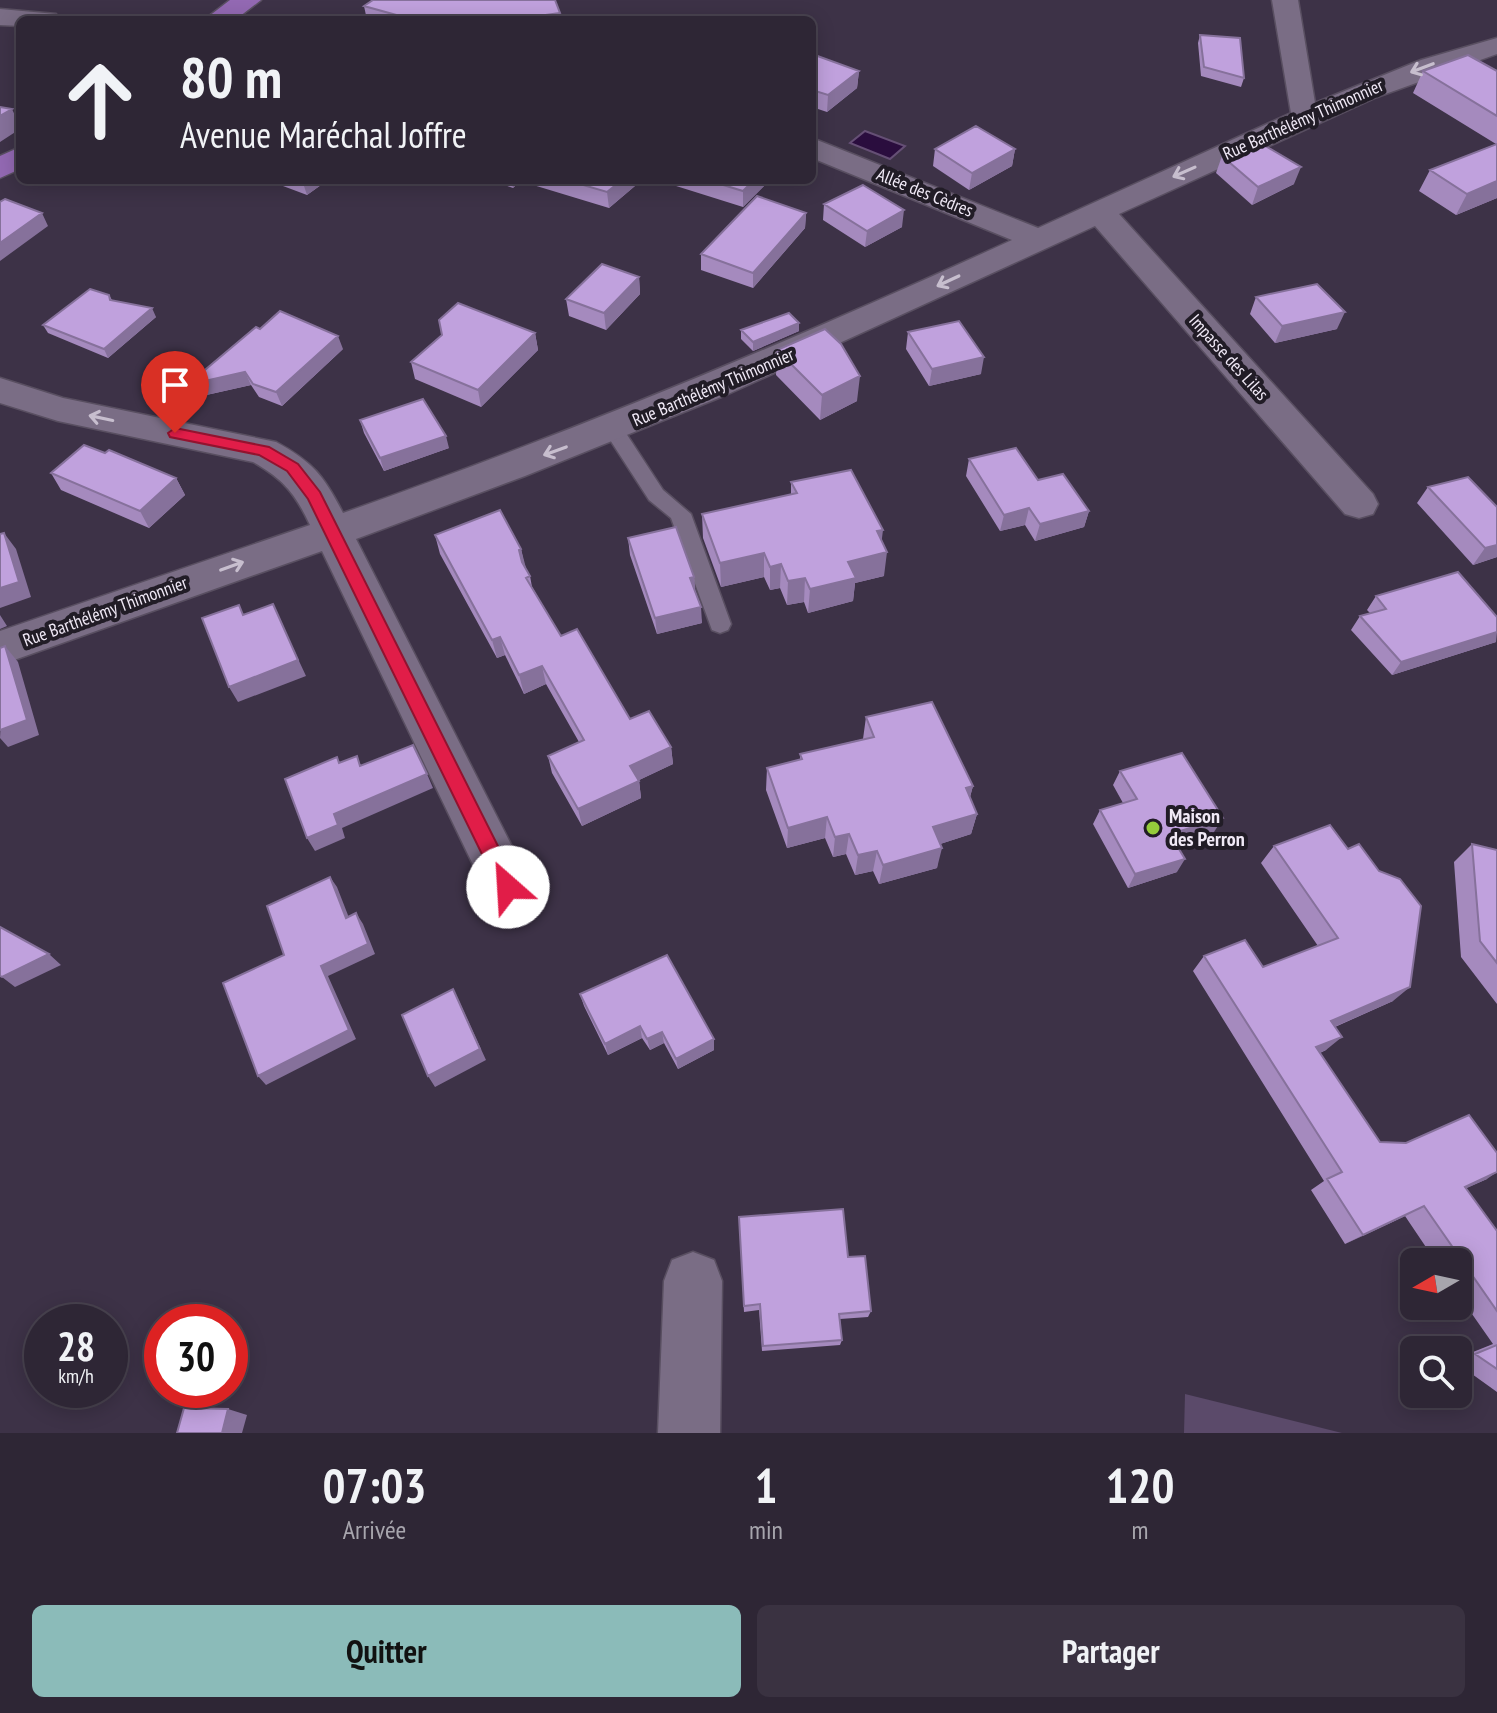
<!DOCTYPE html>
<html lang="fr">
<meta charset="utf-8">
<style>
:root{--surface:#2e2635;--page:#3a3241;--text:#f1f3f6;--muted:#a7a5ad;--line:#494350;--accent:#8bbbb9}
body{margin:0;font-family:"PT Sans Narrow",sans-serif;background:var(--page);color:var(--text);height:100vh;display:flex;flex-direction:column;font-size:30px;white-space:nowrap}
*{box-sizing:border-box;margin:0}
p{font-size:26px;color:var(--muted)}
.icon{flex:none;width:44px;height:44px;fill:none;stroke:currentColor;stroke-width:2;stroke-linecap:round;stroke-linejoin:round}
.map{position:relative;height:1433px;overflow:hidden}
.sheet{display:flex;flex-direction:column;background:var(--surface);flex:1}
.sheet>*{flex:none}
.guide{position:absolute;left:16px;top:16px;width:800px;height:168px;border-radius:12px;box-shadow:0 4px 20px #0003,0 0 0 2px var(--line);background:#2e2635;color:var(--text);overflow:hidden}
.needle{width:52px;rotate:261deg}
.fabs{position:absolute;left:1400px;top:1248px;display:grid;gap:16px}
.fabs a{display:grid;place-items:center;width:72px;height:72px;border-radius:12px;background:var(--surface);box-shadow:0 4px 20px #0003,0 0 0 2px var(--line);font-size:40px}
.speed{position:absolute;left:24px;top:1304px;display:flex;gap:16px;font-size:40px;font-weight:700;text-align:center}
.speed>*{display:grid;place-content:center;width:104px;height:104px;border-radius:50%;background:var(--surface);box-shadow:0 4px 20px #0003,0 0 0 2px var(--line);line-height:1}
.speed small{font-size:20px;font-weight:400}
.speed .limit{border:12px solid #d22;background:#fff;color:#111}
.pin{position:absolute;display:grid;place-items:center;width:68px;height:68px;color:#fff;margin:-82px -34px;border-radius:50% 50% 50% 0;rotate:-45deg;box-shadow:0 0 8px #0007}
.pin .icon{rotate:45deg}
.me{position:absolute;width:88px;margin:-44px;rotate:334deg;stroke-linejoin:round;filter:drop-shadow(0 0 6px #0008)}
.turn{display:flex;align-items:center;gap:28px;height:168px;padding:0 32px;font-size:36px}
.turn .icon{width:104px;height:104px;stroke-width:2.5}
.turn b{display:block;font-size:56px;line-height:68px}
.eta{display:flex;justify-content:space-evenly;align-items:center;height:136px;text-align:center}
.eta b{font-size:48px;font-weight:800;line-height:56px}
.action{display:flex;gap:16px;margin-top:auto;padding:16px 32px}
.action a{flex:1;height:92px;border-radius:12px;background:var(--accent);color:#111;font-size:32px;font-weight:800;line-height:92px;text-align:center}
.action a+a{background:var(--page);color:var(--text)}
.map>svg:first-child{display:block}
.green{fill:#5b4a6a}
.water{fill:#2a0d3e;stroke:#654f75;stroke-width:2}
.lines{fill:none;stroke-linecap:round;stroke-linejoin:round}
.lane-casing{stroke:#594f61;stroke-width:3}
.street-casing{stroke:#594f61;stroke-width:3}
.primary-casing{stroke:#594f61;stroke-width:3}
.lane{fill:#7a6d85;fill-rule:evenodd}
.street{fill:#7a6d85;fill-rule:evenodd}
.primary{fill:#9369b3;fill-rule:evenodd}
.wall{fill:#a58abe}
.shaded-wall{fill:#86719b}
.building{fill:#c0a1dd;stroke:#86719b;stroke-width:2}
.oneway{stroke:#c7bece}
.route{fill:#e11d48;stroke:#92132f;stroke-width:2}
.poi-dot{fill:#95cc3b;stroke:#211c26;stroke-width:3}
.labels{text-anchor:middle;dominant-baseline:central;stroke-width:8;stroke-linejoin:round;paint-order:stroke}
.far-street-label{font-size:18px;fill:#f0e9f6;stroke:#211c26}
.poi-label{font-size:20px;font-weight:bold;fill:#f0e9f6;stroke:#211c26;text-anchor:start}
</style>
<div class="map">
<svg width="1497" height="1433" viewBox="0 0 1497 1433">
<rect width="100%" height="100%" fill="#3d3247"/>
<!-- green -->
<path class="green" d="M1185,1394L1342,1433H1184Z"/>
<!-- water -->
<path class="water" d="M865,131L905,146L890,159L850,143Z"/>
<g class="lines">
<!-- lane casing -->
<g class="lane-casing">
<path id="lane" d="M613,422L620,424L663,490L691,514L731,624L728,630L720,633L712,630L671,518L649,500L603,429Z"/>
</g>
<!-- street casing -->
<g class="street-casing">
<path id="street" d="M1272,0H1298L1315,103L1421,60L1497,38V54L1377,97L1119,214L1373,494L1378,504L1373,514L1359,518L1345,514L1095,226L726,395L525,476L356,539L525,872L532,887L525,902L508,909L491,902L322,551L0,665V631L310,525C295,493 283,479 253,462L58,421L0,403V378L63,398L276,442C313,462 324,476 343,513C571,433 792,341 1012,240L812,158V138L1038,228L1291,113Z
M0,9L56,14L60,20H20V26L0,25Z
M693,1252L714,1260L722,1281L720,1433H658L664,1281L672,1260Z"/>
</g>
<!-- primary casing -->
<g class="primary-casing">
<path id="primary" d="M230,0H261L235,20H204Z
M20,147V169L0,178V156Z"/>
</g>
<!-- lane -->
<use href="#lane" class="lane"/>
<!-- street -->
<use href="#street" class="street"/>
<!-- primary -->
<use href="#primary" class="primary"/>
</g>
<!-- wall -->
<path class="wall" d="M364,6L560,13L561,20H367Z
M1200,35L1244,78L1241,87L1201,76L1198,43Z
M812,54L859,71L857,88L827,112L812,107Z
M1423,71H1497V198L1456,215L1419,191L1430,170L1496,144L1413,93Z
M935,149H1015L1012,166L969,190L933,166Z
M1222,156L1294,184L1252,205L1216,173Z
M267,180H328L307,195Z
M491,180H642L609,208L520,181L513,188Z
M657,180H770L743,207Z
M824,204L902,227L865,247L823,220Z
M806,213L805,228L753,288L701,270V254Z
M639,277L640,294L606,330L569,316L566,299Z
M109,295L112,300L156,317L108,358L48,333L43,325Z
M1256,297L1337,329L1275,343L1250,314Z
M799,323V331L753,351L741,339V330Z
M908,332L981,374L929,386L906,349Z
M535,333L538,350L481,407L415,379L411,362Z
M343,349L282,406L259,397L251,385L193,398L187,385Z
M777,350L857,401L820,420L776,375Z
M360,420L449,448L384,471L364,433Z
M105,453L176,478L185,495L149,528L61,490L51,473Z
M969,459L1089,511L1084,527L1035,541L1025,525L1000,531L966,476Z
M791,482L882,541L884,576L855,583L853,601L808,613L804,602L787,605L780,588L770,590L764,577L721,587L703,538L702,514L791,495Z
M1428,487L1497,557L1473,565L1417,503Z
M435,535L521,549L525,568L530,576L532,587L561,636L630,719L671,747L673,764L639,780L641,798L582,826L552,773L548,756L579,742L546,684L524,694L505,655L497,658L440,554Z
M628,538L694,577L695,591L702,623L657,634L630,555Z
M1376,596L1496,642L1392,675L1351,630L1360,616L1370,613L1367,610Z
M866,717L973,786L970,797L977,814L971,834L940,844L937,868L879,884L873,871L855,875L846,854L833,857L825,838L787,848L766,790L767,768L800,760V754L863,739Z
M1120,771L1214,832L1176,844L1177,872L1128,888L1093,824L1100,810L1123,803L1113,785Z
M1472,844L1497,850V1004L1461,957L1454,862Z
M1274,846L1393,1001L1335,1027L1326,1050L1320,1053L1380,1142L1487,1179L1466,1188L1497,1231V1392L1458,1364V1358L1493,1344L1458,1294V1262H1436L1405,1216L1345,1244L1311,1190L1324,1181L1193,971L1204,956L1263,967L1318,946L1261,863Z
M580,994L714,1050L678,1069L664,1043L650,1050L642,1038L608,1055L584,1006Z
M739,1217L848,1257L871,1311L868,1317L840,1319L842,1340L840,1345L762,1351L759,1310L744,1312Z"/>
<!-- shaded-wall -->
<path class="shaded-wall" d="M560,13L561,20H509Z
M859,71L857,88L827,112L828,95Z
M12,109L20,126V129L0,142V116Z
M1015,149L1012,166L969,190L972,173Z
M1301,167L1294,184L1252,205L1258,187Z
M302,180H328L307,195Z
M511,180H519L520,181L513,188Z
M622,180H642L609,208L607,192Z
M754,180H770L743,207V191Z
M1497,181V198L1456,215L1467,194Z
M904,210L902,227L865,247L867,231Z
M42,213L48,226L0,261V243Z
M806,213L805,228L753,288V273Z
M639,277L640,294L606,330L604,313Z
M152,308L156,317L108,358L104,349Z
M1345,312L1337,329L1275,343L1282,326Z
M799,323V331L753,351V342Z
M535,333L538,350L481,407L478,390Z
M338,336L343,349L282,406L276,392Z
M984,357L981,374L929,386L932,369Z
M245,372L251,385L193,398L187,385Z
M860,376L857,401L820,420L822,395Z
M446,436L449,448L384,471L380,458Z
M176,478L185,495L149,528L140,511Z
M1029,508L1025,525L1000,531L1004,515Z
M1089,511L1084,527L1035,541L1040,524Z
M883,530L880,554L887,552L884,576L855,583L853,601L808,613L810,589L848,562L877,531Z
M4,533L16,549L31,597L0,608V588Z
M1497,545V557L1473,565L1485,548Z
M521,549L526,568L523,569L519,550Z
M764,553V577L721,587L720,563Z
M781,564L780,588L770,590V567Z
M694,577L695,593L690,578Z
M805,578L804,602L787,605L788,581Z
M701,607L702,623L657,634L655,618Z
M0,615L7,626L0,629Z
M280,620L306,676L238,702L229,687Z
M1497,632L1496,642L1392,675L1401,662Z
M500,637L505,655L497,658L492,640Z
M5,646L18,662L39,735L8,747L0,738Z
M542,666L546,684L524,694L519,675Z
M671,747L673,764L633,783L630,766Z
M427,774L433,788L342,828L345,838L315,851L307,838L334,814Z
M639,781L641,798L582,826L578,809Z
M973,786L967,807L966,788Z
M977,814L971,834L928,848L933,827Z
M827,817L825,838L787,848L788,828Z
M1223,818L1214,832L1162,848L1170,834Z
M849,834L846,854L833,857L835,837Z
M942,848L937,868L879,884L883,865Z
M877,851L873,871L855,875L858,855Z
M1185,859L1177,872L1128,888L1135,874Z
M330,877L337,887L353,928L346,918Z
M356,913L363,924L375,954L328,976L356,1039L266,1085L258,1076L321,966Z
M49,954L61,965L15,987L2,977Z
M1410,987L1393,1001L1316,1035L1331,1021Z
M459,1001L486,1060L435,1087L428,1076Z
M640,1026L642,1038L608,1055L605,1044Z
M662,1032L664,1043L650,1050L647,1039Z
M1342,1037L1326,1050L1301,1061L1316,1047Z
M714,1039V1050L678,1069L676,1059Z
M1497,1172L1487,1179L1445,1198L1465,1187Z
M1424,1206L1405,1216L1345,1244L1363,1235Z
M228,1409L247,1415L242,1433H222Z"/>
<!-- building -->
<path class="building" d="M373,0H555L560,13L509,20H399L400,16L364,6Z
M1200,35L1240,38L1244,78L1204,67Z
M812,54L859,71L828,95L812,90Z
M1468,55L1497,71V116L1423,71Z
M0,107L12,109L0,116Z
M976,126L1015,149L972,173L935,149Z
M1257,141L1301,167L1258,187L1222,156Z
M1497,144V181L1467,194L1430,170Z
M566,180H622L607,192Z
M707,180H754L743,191Z
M863,185L904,210L867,231L824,204Z
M757,196L806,213L753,273L701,254Z
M5,199L42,213L0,243V202Z
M602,264L639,277L604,313L566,299Z
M1317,284L1345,312L1282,326L1256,297Z
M90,289L109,295L110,300L152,308L104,349L43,325Z
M458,303L535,333L478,390L411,362L442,335L439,320Z
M280,311L338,336L276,392L253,384L245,372L187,385L256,327L260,329Z
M789,313L799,323L753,342L741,330Z
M959,321L984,357L932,369L908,332Z
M825,329L841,344L860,376L822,395L777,350Z
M423,399L446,436L380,458L360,420Z
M84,445L105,453L109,450L176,478L140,511L51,473Z
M1016,448L1038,480L1063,474L1089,511L1040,524L1029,508L1004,515L969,459Z
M851,470L883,530L877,531L887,552L848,562L856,578L810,589L805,578L788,581L781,564L770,567L764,553L720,563L702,514L797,493L791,482Z
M1468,477L1497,507V545L1485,548L1428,487Z
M500,510L521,549L519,550L522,562L530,576L526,578L561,636L577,629L630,719L649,711L671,747L630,766L639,781L578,809L548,756L584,740L542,666L519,675L500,637L492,640L435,535Z
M676,527L694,577L690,578L701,607L655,618L628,538Z
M4,533L19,582L0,588V534Z
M1458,572L1497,617V632L1401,662L1360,616L1386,609L1376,596Z
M273,604L298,660L229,687L202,618L239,605L243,615Z
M5,646L27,720L0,730V648Z
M932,702L973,786L966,788L977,814L933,827L942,848L883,865L877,851L858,855L849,834L835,837L827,817L788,828L767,768L802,759L800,754L874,737L866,717Z
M413,745L427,774L334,814L338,825L307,838L285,779L337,757L339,763L357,756L360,766Z
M1182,753L1223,818L1170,834L1185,859L1135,874L1100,810L1137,799L1120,771Z
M1330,825L1348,849L1359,844L1379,871L1400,879L1421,906L1410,987L1331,1021L1342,1037L1316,1047L1380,1142L1406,1143L1469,1115L1497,1153V1172L1465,1187L1497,1231V1311L1424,1206L1363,1235L1327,1179L1342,1172L1204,956L1245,940L1263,967L1338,938L1274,846Z
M1472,844L1497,850V963L1480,941Z
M330,877L346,918L356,913L368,944L321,966L349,1030L258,1076L223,983L284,955L267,906Z
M0,927L49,954L2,977L0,976Z
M667,955L714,1039L676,1059L662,1032L647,1039L640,1026L605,1044L580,994Z
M453,989L480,1049L428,1076L402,1015Z
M843,1209L848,1257L865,1256L871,1311L839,1314L842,1340L763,1346L760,1304L744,1306L739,1217Z
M1497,1345V1369L1475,1354Z
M184,1408L228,1409L222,1433H177Z"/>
<!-- one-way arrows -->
<defs><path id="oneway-shaft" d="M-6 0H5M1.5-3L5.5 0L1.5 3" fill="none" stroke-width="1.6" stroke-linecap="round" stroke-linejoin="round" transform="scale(2)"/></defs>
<g class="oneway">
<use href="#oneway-shaft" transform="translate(1422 68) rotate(159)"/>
<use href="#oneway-shaft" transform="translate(1184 172) rotate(156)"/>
<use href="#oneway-shaft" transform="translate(948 281) rotate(155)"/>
<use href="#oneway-shaft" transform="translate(101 418) rotate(-168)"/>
<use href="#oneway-shaft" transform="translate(555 451) rotate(160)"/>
<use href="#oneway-shaft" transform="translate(232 566) rotate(-20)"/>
</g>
<!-- route -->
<path class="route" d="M175,428L269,447L298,464L320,492L515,880L518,887L515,893L508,896L501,893L308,499L287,471L259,455L170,437L168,433Z"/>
<!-- markers -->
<circle class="poi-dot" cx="1153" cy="828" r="8"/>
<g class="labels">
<!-- far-street labels -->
<g class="far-street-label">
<text transform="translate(1303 119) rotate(-24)">Rue Barthélémy Thimonnier</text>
<text transform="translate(925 192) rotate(22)">Allée des Cèdres</text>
<text transform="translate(1229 357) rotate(48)">Impasse des Lilas</text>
<text transform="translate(713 387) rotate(-23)">Rue Barthélémy Thimonnier</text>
<text transform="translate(105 611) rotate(-20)">Rue Barthélémy Thimonnier</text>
</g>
<!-- poi labels -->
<g class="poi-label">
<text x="1169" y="816">Maison<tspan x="1169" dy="23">des Perron</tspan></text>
</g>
</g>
</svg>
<div class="fabs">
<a><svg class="needle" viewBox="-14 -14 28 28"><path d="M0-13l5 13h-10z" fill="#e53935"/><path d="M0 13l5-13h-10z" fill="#a7a5ad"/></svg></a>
<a><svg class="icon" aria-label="search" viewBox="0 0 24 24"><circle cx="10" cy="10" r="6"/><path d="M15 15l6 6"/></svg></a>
</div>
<div class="speed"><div>28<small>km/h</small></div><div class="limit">30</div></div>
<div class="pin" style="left:175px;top:433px;background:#d93025"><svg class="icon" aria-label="arrive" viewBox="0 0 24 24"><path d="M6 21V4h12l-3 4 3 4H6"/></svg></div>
<svg class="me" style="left:508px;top:887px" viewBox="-20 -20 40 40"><circle r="19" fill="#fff"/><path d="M0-13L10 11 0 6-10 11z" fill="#e11d48"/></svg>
<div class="guide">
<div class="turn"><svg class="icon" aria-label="ahead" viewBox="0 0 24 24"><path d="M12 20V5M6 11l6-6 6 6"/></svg><div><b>80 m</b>Avenue Maréchal Joffre</div></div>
</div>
</div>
<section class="sheet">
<div class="eta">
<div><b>07:03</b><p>Arrivée</p></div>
<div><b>1</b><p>min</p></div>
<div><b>120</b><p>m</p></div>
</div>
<div class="action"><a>Quitter</a><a>Partager</a></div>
</section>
